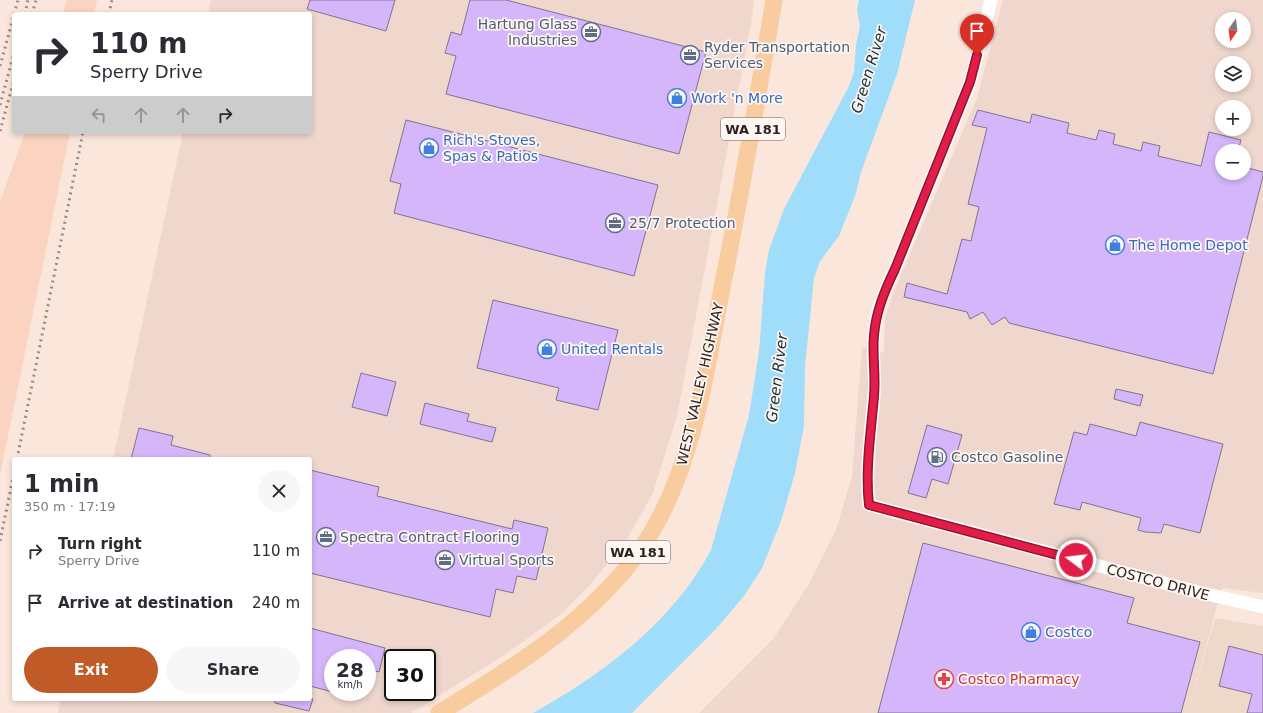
<!DOCTYPE html>
<meta charset="utf-8">
<style>
:root{--surface:#fff;--page:#f7f7f7;--text:#2b2b33;--muted:#7c7c81;--accent:#c05b28}
body{margin:0;font-family:"DejaVu Sans",sans-serif;background:var(--page);color:var(--text);height:100vh;display:flex;flex-direction:column;font-size:15px;white-space:nowrap}
*{box-sizing:border-box;margin:0}
p{font-size:13px;color:var(--muted)}
.icon{flex:none;width:22px;height:22px;fill:none;stroke:currentColor;stroke-width:2;stroke-linecap:round;stroke-linejoin:round}
.map{position:relative;flex:1;overflow:hidden}
.drawer{position:absolute;left:12px;top:457px;width:300px;height:244px;display:flex;flex-direction:column;background:var(--surface);border-radius:4px;box-shadow:0 2px 6px #0003}
.drawer>*{flex:none}
.hud{position:absolute;left:12px;top:12px;width:300px;height:122px;border-radius:4px;box-shadow:0 2px 6px #0003;background:#fff;color:var(--text);overflow:hidden}
.needle{width:26px;rotate:194deg}
.tools{position:absolute;left:1215px;top:12px;display:grid;gap:8px}
.tools a{display:grid;place-items:center;width:36px;height:36px;border-radius:50%;background:var(--surface);box-shadow:0 2px 6px #0003;font-size:20px}
.speed{position:absolute;left:324px;top:649px;display:flex;gap:8px;font-size:20px;font-weight:700;text-align:center}
.speed>*{display:grid;place-content:center;width:52px;height:52px;border-radius:50%;background:var(--surface);box-shadow:0 2px 6px #0003;line-height:1}
.speed small{font-size:10px;font-weight:400}
.speed .limit{border:2px solid #111;border-radius:6px;background:#fff;color:#111}
.pin{position:absolute;display:grid;place-items:center;width:34px;height:34px;color:#fff;margin:-41px -17px;border-radius:50% 50% 50% 0;rotate:-45deg;box-shadow:0 0 4px #0007}
.pin .icon{rotate:45deg}
.me{position:absolute;width:44px;margin:-22px;rotate:285deg;stroke-linejoin:round;filter:drop-shadow(0 0 3px #0008)}
.turn{display:flex;align-items:center;gap:14px;height:84px;padding:0 12px;font-size:18px}
.turn .icon{width:52px;height:52px;stroke-width:2.5}
.turn b{display:block;font-size:28px;line-height:34px}
.lanes{display:flex;align-items:center;height:38px;padding:0 12px;background:#0003;justify-content:center;gap:20px;direction:ltr}
.lanes .off{opacity:.35}
.round{display:grid;place-items:center;flex:none;width:42px;height:42px;border-radius:21px;background:var(--page)}
.head{display:flex;align-items:center;justify-content:space-between;height:68px;padding:0 12px}
h1{font-size:24px;font-weight:800;line-height:30px}
.button{display:flex;gap:8px;margin-top:auto;padding:8px 12px}
.button a{flex:1;height:46px;border-radius:24px;background:var(--accent);color:#fff;font-size:16px;font-weight:800;line-height:46px;text-align:center}
.button a+a{background:var(--page);color:var(--text)}
ul{padding:0;list-style:none}
li{display:flex;align-items:center;gap:12px;height:52px;padding:0 12px}
li div{flex:1}
li b{display:block;font-size:15px}
li em{font-style:normal}
.map>svg:first-child{display:block}
.commercial{fill:#efd7cd;fill-rule:evenodd}
.industrial{fill:#edd8ca}
.green{fill:#fad3c1}
.water{fill:#9fddfb}
.building{fill:#d5b6fb;stroke:#807490}
.lines{fill:none;stroke-linecap:round;stroke-linejoin:round}
.minor{stroke:#fff;stroke-width:13}
.major{stroke:#f8cc9f;stroke-width:17}
.rail{stroke:#9c8b83;stroke-width:3;stroke-dasharray:2 4;stroke-linecap:butt}
.route-casing{stroke:#92132f;stroke-width:10}
.route{stroke:#e11d48;stroke-width:7}
.labels{text-anchor:middle;dominant-baseline:central;stroke-width:3.5;stroke-linejoin:round;paint-order:stroke}
.shield{fill:#fdf6f3;stroke:#6c615c;stroke-width:1}
.shield-label{font-size:13px;font-weight:bold;fill:#2e211b}
.service-label{font-size:14px;fill:#4e5e75;stroke:#fdf6f3;text-anchor:start}
.shop-label{font-size:14px;fill:#366cbe;stroke:#fdf6f3;text-anchor:start}
.street-label{font-size:14px;fill:#2e211b;stroke:#fdf6f3}
.health-label{font-size:14px;fill:#be3a42;stroke:#fdf6f3;text-anchor:start}
.water-label{font-size:15px;font-style:italic;fill:#1b2f39;stroke:#fdf6f3}
</style>
<div class="map">
<svg width="1263" height="713" viewBox="0 0 1263 713">
<rect width="100%" height="100%" fill="#fbe6dc"/>
<!-- commercial -->
<path class="commercial" d="M211,0H754L751,24L677,416L653,493L627,539L591,584L561,614L503,656L411,713H58L61,699H310V459H113L183,132H310V14H208ZM333,658H367V692H333ZM393,658H427V692H393Z
M1003,0H1263V593L1222,588L1188,713H699L774,638L809,584L836,530L852,476L862,347L884,353L885,318L894,291L977,98ZM1222,19H1244V41H1222ZM1222,63H1244V85H1222ZM1222,107H1244V129H1222ZM1222,151H1244V173H1222Z"/>
<!-- industrial -->
<path class="industrial" d="M1215,618L1263,626V713H1188Z"/>
<!-- green -->
<path class="green" d="M67,0H97L94,14H63Z
M25,132H70L0,475V202Z"/>
<!-- water -->
<path class="water" d="M859,0H915L897,74L861,172L855,196L839,236L820,261L814,278L805,366L804,426L795,473L781,521L762,568L744,596L715,630L632,713H533C603,674 673,622 711,550L749,415L759,352L765,273L769,250L784,209L849,86L854,72L856,44L860,27L857,9Z"/>
<!-- building -->
<path class="building" d="M310,0H395L386,31L307,9Z
M470,0H506L706,52L679,154L446,94L456,56L445,53L451,32L461,35Z
M978,110L1030,123L1032,114L1069,123L1067,133L1096,140L1099,130L1115,134L1113,144L1141,151L1143,142L1160,146L1158,156L1201,166L1209,132L1241,140L1238,151H1222V173H1247L1248,168L1263,172V176L1213,374L1009,323L1005,317L992,325L983,312L970,319L967,312L904,297L907,283L947,294L962,239L971,241L979,207L968,204L987,128L972,125Z
M406,120L658,185L634,276L394,213L401,184L390,181Z
M493,300L618,330L598,410L556,400L559,388L477,368Z
M361,373L396,382L387,416L352,407Z
M1116,389L1143,395L1140,406L1114,399Z
M425,403L469,414L467,421L496,428L492,442L420,424Z
M1140,422L1223,444L1200,533L1164,524L1161,533L1145,532L1138,530L1141,518L1082,502L1080,510L1054,504L1074,432L1087,435L1090,424L1136,436Z
M927,425L962,435L948,484L932,479L926,498L908,493Z
M139,428L173,436L171,445L210,455V459H131Z
M310,470L379,487L377,496L512,529L514,520L548,528L536,580L517,576L513,593L496,589L490,617L310,573Z
M923,543L1134,598L1127,623L1200,642L1181,713H878Z
M310,628L385,648L379,672L367,669V658H333V692L310,686Z
M1229,646L1263,655V713H1247L1252,694L1219,686Z
M275,699H313L309,711L275,703Z"/>
<g class="lines">
<!-- minor -->
<path class="minor" d="M991,0L970,83L895,269C885,290 875,311 874,335C872,355 876,376 874,396C871,432 865,469 869,505L1198,592L1263,607"/>
<!-- major -->
<path class="major" d="M439,713C508,671 577,629 629,565C692,487 704,379 723,283C742,189 758,95 774,0"/>
<!-- rail -->
<path class="rail" d="M14,14L18,0
M25,14L28,0
M32,14L36,0
M109,14L112,0
M0,66L14,15
M0,105L14,53
M0,131L14,80
M17,459L83,132
M0,541L14,473"/>
</g>
<g class="lines">
<!-- route casing -->
<g class="route-casing">
<path id="route" d="M977,55L970,82L895,269C885,290 876,311 874,335C872,355 876,376 874,396C871,432 865,469 869,505L1076,560"/>
</g>
<!-- route -->
<use href="#route" class="route"/>
</g>
<!-- icons -->
<defs>
<g id="office-ring" transform="scale(1)"><circle r="9.5" fill="#fdf6f3" stroke="#5c6f8a" stroke-width="1.5"/><path d="M-6-3h4V-5.5h4V-3h4V5H-6ZM-1-4.5V-3h2v-1.5ZM-6 0V1H6V0Z" fill="#5c6f8a"/></g>
<g id="shop-ring" transform="scale(1)"><circle r="9.5" fill="#fdf6f3" stroke="#3f7fe0" stroke-width="1.5"/><path d="M-5-2.5h2.3a2.7 3.5 0 0 1 5.4 0H5L5.5 6h-11ZM-1.5-2.5h3a1.5 2.3 0 0 0-3 0Z" fill="#3f7fe0"/></g>
<g id="fuel-ring" transform="scale(1)"><circle r="9.5" fill="#fdf6f3" stroke="#5c6f8a" stroke-width="1.5"/><path d="M-5.5-6h7V0h2V4h1.3V-2.5L3-4.5l.8-.8L6-3V5H2.5V1h-1V6h-7ZM-4.2-4.7v3.2H.2V-4.7Z" fill="#5c6f8a"/></g>
<g id="pharmacy-ring" transform="scale(1)"><circle r="9.5" fill="#fdf6f3" stroke="#e0444e" stroke-width="1.5"/><path d="M-2-6h4v4h4v4h-4v4h-4v-4h-4v-4h4Z" fill="#e0444e"/></g>
</defs>
<g fill-rule="evenodd">
<use href="#office-ring" x="591" y="32"/>
<use href="#office-ring" x="690" y="55"/>
<use href="#shop-ring" x="677" y="98"/>
<use href="#shop-ring" x="429" y="148"/>
<use href="#office-ring" x="615" y="223"/>
<use href="#shop-ring" x="1115" y="245"/>
<use href="#shop-ring" x="547" y="349"/>
<use href="#fuel-ring" x="937" y="457"/>
<use href="#office-ring" x="326" y="537"/>
<use href="#office-ring" x="445" y="560"/>
<use href="#shop-ring" x="1031" y="632"/>
<use href="#pharmacy-ring" x="944" y="679"/>
</g>
<g class="labels">
<!-- shield labels -->
<g class="shield">
<rect x="721" y="118" width="64" height="22" rx="3"/>
<rect x="606" y="541" width="64" height="22" rx="3"/>
</g>
<g class="shield-label">
<text x="753" y="129">WA 181</text>
<text x="638" y="552">WA 181</text>
</g>
<!-- service labels -->
<g class="service-label">
<text x="577" y="24" text-anchor="end">Hartung Glass<tspan x="577" dy="16">Industries</tspan></text>
<text x="704" y="47">Ryder Transportation<tspan x="704" dy="16">Services</tspan></text>
<text x="629" y="223">25/7 Protection</text>
<text x="951" y="457">Costco Gasoline</text>
<text x="340" y="537">Spectra Contract Flooring</text>
<text x="459" y="560">Virtual Sports</text>
</g>
<!-- shop labels -->
<g class="shop-label">
<text x="691" y="98">Work 'n More</text>
<text x="443" y="140">Rich's Stoves,<tspan x="443" dy="16">Spas &amp; Patios</tspan></text>
<text x="1129" y="245">The Home Depot</text>
<text x="561" y="349">United Rentals</text>
<text x="1045" y="632">Costco</text>
</g>
<!-- street labels -->
<g class="street-label">
<text transform="translate(700 384) rotate(-77)">WEST VALLEY HIGHWAY</text>
<text transform="translate(1158 582) rotate(15)">COSTCO DRIVE</text>
</g>
<!-- health labels -->
<g class="health-label">
<text x="958" y="679">Costco Pharmacy</text>
</g>
<!-- water labels -->
<g class="water-label">
<text transform="translate(869 70) rotate(-73)">Green River</text>
<text transform="translate(777 378) rotate(-83)">Green River</text>
</g>
</g>
</svg>
<div class="tools">
<a><svg class="needle" viewBox="-14 -14 28 28"><path d="M0-13l5 13h-10z" fill="#e53935"/><path d="M0 13l5-13h-10z" fill="#7c7c81"/></svg></a>
<a><svg class="icon" aria-label="layers" viewBox="0 0 24 24"><path d="M12 4l9 5-9 5-9-5zM3 14l9 5 9-5"/></svg></a>
<a>+</a>
<a>−</a>
</div>
<div class="speed"><div>28<small>km/h</small></div><div class="limit">30</div></div>
<div class="pin" style="left:977px;top:55px;background:#d93025"><svg class="icon" aria-label="arrive" viewBox="0 0 24 24"><path d="M6 21V4h12l-3 4 3 4H6"/></svg></div>
<svg class="me" style="left:1076px;top:560px" viewBox="-20 -20 40 40"><circle r="17" fill="#e11d48" stroke="#fff" stroke-width="3"/><path d="M0-11L8 9 0 5-8 9z" fill="#fff"/></svg>
<div class="hud">
<div class="turn"><svg class="icon" aria-label="right" viewBox="0 0 24 24"><path d="M7 20v-9h11M14 6l5 5-5 5"/></svg><div><b>110 m</b>Sperry Drive</div></div>
<div class="lanes"><svg class="icon off" aria-label="left" viewBox="0 0 24 24"><path d="M17 20v-9H6M10 6l-5 5 5 5"/></svg><svg class="icon off" aria-label="ahead" viewBox="0 0 24 24"><path d="M12 20V5M6 11l6-6 6 6"/></svg><svg class="icon off" aria-label="ahead" viewBox="0 0 24 24"><path d="M12 20V5M6 11l6-6 6 6"/></svg><svg class="icon" aria-label="right" viewBox="0 0 24 24"><path d="M7 20v-9h11M14 6l5 5-5 5"/></svg></div>
</div>
<section class="drawer">
<div class="head"><div><h1>1 min</h1><p>350 m · 17:19</p></div><a class="round"><svg class="icon" aria-label="close" viewBox="0 0 24 24"><path d="M6 6l12 12M18 6L6 18"/></svg></a></div>
<ul>
<li><svg class="icon" aria-label="right" viewBox="0 0 24 24"><path d="M7 20v-9h11M14 6l5 5-5 5"/></svg><div><b>Turn right</b><p>Sperry Drive</p></div><em>110 m</em></li>
<li><svg class="icon" aria-label="arrive" viewBox="0 0 24 24"><path d="M6 21V4h12l-3 4 3 4H6"/></svg><div><b>Arrive at destination</b></div><em>240 m</em></li>
</ul>
<div class="button"><a>Exit</a><a>Share</a></div>
</section>
</div>
